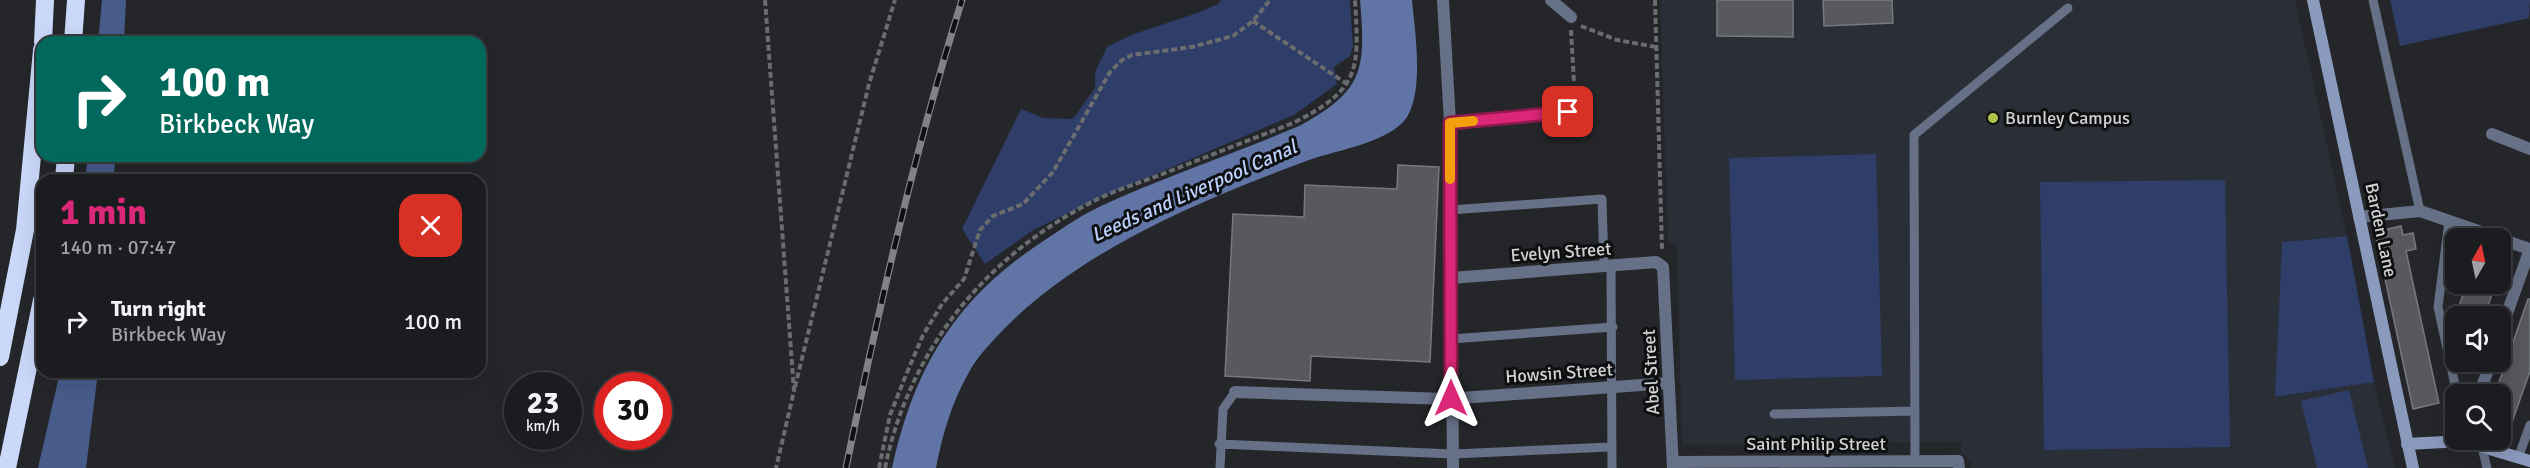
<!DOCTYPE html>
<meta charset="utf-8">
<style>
:root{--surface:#1b1c1f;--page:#28292c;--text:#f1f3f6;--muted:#a0a1a4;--line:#393a3d;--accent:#db2777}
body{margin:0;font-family:Signika,sans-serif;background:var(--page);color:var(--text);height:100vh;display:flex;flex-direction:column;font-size:22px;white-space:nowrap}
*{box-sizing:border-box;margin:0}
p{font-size:20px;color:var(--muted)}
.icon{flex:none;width:33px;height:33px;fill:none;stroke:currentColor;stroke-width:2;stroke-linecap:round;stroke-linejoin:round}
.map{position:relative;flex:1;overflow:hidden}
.details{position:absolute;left:36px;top:174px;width:450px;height:204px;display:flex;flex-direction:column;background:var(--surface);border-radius:18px;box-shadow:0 6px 24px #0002,0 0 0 2px var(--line)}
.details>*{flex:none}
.hud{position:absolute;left:36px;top:36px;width:450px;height:126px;border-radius:18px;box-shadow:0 6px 24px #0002,0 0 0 2px var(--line);background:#00695c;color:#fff;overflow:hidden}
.needle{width:39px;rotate:9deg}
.fabs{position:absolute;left:2445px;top:228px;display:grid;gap:12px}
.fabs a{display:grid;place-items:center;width:66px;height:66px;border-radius:12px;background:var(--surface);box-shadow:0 6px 24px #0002,0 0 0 2px var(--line);font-size:30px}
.speed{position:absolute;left:504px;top:372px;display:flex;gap:12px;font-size:30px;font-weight:700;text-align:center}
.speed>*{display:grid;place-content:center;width:78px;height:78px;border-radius:50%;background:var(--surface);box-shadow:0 6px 24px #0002,0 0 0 2px var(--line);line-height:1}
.speed small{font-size:15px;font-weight:400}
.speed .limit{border:9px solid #d22;background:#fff;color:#111}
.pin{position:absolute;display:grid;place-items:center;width:51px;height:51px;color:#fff;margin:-26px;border-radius:12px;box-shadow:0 3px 9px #0006}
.me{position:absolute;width:66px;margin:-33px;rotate:0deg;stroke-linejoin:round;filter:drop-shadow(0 0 4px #0008)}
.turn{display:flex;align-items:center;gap:21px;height:126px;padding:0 24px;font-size:27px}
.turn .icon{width:78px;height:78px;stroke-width:2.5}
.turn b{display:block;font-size:42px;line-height:51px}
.round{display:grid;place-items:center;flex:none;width:63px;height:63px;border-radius:18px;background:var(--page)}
.headline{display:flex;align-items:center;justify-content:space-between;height:102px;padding:0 24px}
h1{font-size:36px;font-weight:800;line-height:45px;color:var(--accent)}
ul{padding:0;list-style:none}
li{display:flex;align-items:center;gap:18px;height:90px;padding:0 24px}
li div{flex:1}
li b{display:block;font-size:22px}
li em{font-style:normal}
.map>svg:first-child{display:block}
.built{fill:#2a2e37}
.green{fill:#2e3e68}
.forest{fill:#485c8c}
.water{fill:#6074a6}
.building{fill:#57595d;stroke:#77797d;stroke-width:1.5}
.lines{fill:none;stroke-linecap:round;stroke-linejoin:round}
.path{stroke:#6a6c6e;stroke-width:4;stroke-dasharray:6 3;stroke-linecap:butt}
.lane{stroke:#667086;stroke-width:9}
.street{stroke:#667086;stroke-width:12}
.secondary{stroke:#8a9abd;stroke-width:12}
.highway{stroke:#cad8fa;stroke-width:18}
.rail-casing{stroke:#818285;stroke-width:7}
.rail{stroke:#0e0f10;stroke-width:4.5;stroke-dasharray:14;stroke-linecap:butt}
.route-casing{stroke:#8e194d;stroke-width:15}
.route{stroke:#db2777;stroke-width:10}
.slow{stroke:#f59e0b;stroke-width:10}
.poi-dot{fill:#b2c34c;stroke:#0e0f10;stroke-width:2}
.labels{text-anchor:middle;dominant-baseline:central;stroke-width:6;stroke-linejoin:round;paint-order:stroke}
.poi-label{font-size:18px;fill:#d1d2d4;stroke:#0e0f10;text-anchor:start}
.street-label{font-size:18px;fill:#d1d2d4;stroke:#0e0f10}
.water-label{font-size:20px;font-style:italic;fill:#bdd1fe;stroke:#0e0f10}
</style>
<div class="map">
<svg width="2530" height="468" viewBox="0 0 2530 468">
<rect width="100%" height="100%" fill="#242629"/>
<!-- built -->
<path class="built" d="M1660,0H2295L2347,236L2282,243L2276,397L2374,382L2395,468H1971V462L1961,453V442L1682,445L1677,245L1668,241Z"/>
<!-- green -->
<path class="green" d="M1221,0H1350L1353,46L1350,56L1334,67L1337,84L1294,115L1102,197L1033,230L985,264L962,229L1021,109L1043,118L1073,119L1095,88V72L1107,47L1131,35L1197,13L1218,4Z
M2390,0H2530L2529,18L2400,46Z
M1876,154L1882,376L1735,380L1729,158Z
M2225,180L2230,447L2044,450L2040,182Z
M2347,236L2374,382L2275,397L2282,242Z
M2349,390L2368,468H2317L2301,401Z"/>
<!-- forest -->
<path class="forest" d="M102,0H126L124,42H98Z
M88,156H116L113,180H85Z
M60,372H98L86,468H38Z"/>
<!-- water -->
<path class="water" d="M1360,0H1412C1415,31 1424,90 1407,117C1391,142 1337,150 1309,160C1206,198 1084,248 1005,328C992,342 977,356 968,374C952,402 942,436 936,468H892C915,363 959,294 1051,236C1067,225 1084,214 1101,206C1166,176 1234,154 1299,126C1364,91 1366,69 1360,0Z"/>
<!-- building -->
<path class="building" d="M1717,0H1793V37L1717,36Z
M1823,0H1892L1893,23L1824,26Z
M1398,165L1439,167L1430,362L1311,356L1310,381L1225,376L1233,214L1304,217L1305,185L1397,189Z
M2401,226L2403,235L2413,233L2416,249L2406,251L2439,403L2413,409L2375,232Z
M2466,284H2495L2485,316L2458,310Z
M2528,299H2530V371L2504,445L2500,444V394H2495Z"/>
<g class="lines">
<!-- path -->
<path class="path" d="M765,0L794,391L776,468
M1655,0L1662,249
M1253,21L1347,84
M1581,26L1617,40L1656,47
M1571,30L1574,83
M795,387L869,84L895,0
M879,468L890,415L906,375L923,335L942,304L964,279L980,230L993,216L1023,204L1053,172L1110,72L1122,60L1132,55L1192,47L1233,36L1253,21L1270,0
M885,468C910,346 990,251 1102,197C1124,187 1148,180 1170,171C1211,155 1252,139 1293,123C1361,89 1359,70 1355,0"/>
<!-- lane -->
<path class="lane" d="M2373,0L2420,211
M1450,210L1602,199L1604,267
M2449,221L2438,307L2457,394
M1611,266L1612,468
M1451,339L1613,327
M1774,414L1915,411
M1219,444L1453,454L1611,447
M2482,447L2487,468
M2518,458L2530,425
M1915,462L1914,135L2068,8
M1220,468L1223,409L1235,392"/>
<!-- street -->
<path class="street" d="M1443,0L1450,123L1453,468
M1551,0L1571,17
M1450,123L1568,112L1566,94
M2492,134L2530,149
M2359,217L2420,211L2499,238
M2500,239L2530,249
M1451,278L1656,262L1663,267L1673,468
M2500,333L2530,249
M1235,392L1447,399L1669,383
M2479,394L2491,362
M1673,462L1958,461L1959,468"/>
<!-- secondary -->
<path class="secondary" d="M2313,0L2413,468
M2407,444L2463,441L2530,461"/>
<!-- highway -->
<path class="highway" d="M43,42L45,0
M73,42L76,0
M64,180L66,156
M0,357L25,230L42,50
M7,468L42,300"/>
<!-- rail casing -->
<g class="rail-casing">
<path id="rail" d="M846,468C878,311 914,153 962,0"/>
</g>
<!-- rail -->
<use href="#rail" class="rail"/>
</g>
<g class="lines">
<!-- route casing -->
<g class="route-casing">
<path id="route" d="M1451,398L1450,123L1568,112"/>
</g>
<!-- route -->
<use href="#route" class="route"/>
<!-- slow -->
<path class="slow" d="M1450,179V123L1473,121"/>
</g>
<!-- markers -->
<circle class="poi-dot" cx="1993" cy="118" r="6"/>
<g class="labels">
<!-- poi labels -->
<g class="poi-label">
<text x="2005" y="118">Burnley Campus</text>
</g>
<!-- street labels -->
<g class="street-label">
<text transform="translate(2381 230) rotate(78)">Barden Lane</text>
<text transform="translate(1561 252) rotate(-4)">Evelyn Street</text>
<text transform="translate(1651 372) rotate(-93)">Abel Street</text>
<text transform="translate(1559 373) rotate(-4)">Howsin Street</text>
<text x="1816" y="444">Saint Philip Street</text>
</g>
<!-- water labels -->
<g class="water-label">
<text transform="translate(1194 191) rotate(-24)">Leeds and Liverpool Canal</text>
</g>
</g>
</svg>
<div class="fabs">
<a><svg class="needle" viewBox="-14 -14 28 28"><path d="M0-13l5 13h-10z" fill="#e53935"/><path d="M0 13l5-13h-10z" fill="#a0a1a4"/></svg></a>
<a><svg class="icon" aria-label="sound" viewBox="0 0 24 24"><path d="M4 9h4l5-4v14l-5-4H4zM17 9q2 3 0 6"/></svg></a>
<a><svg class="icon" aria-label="search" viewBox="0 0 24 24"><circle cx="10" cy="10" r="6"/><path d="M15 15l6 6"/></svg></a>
</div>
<div class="speed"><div>23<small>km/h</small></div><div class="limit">30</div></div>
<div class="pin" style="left:1568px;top:112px;background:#d93025"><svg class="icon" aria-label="arrive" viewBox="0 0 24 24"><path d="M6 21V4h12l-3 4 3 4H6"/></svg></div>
<svg class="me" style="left:1451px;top:398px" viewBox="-20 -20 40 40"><path d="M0-17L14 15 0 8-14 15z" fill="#db2777" stroke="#fff" stroke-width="4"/></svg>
<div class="hud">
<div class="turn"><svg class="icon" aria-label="right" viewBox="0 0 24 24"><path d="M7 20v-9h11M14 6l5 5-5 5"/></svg><div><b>100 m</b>Birkbeck Way</div></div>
</div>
<section class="details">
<div class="headline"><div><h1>1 min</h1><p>140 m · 07:47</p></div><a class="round" style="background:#d93025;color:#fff"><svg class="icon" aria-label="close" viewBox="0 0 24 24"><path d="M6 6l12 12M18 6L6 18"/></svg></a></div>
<ul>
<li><svg class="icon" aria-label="right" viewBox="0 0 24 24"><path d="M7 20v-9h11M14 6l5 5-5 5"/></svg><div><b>Turn right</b><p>Birkbeck Way</p></div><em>100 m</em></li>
</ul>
</section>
</div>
